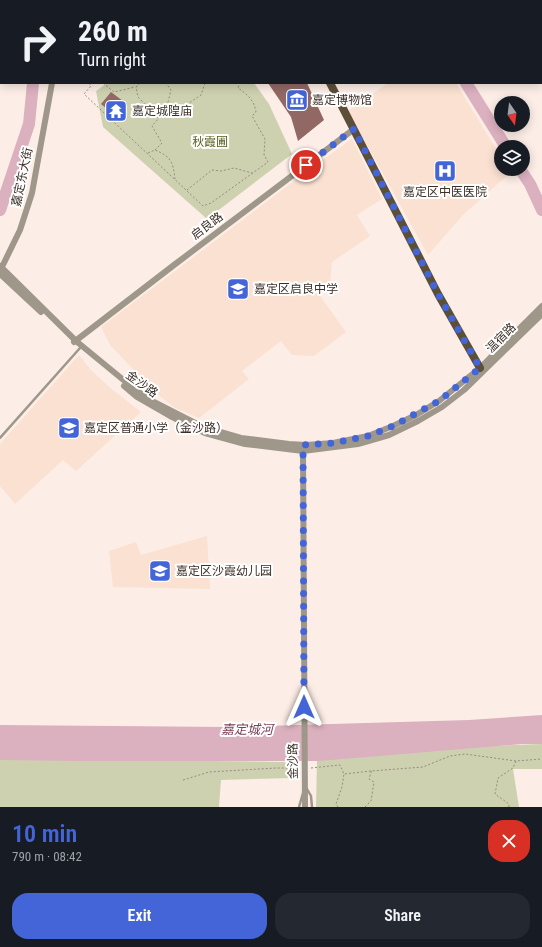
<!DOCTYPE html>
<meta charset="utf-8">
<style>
:root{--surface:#171b24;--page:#242831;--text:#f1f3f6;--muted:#9ea1a6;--accent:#4465d8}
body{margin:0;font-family:"Roboto Condensed","Noto Sans SC",sans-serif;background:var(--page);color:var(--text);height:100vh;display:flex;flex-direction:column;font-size:15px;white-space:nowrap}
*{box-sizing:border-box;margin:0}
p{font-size:13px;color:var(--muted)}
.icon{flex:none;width:22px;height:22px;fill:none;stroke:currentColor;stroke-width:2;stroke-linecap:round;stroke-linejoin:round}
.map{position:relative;height:807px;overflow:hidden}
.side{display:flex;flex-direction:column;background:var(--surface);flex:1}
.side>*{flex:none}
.banner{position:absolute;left:0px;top:0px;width:542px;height:84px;box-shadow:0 2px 10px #0003;background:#171b24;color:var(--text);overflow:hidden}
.needle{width:26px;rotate:166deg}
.controls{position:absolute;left:494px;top:96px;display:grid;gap:8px}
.controls a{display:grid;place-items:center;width:36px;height:36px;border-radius:50%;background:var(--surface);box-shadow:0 2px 10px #0003;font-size:20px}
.pin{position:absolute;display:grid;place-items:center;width:34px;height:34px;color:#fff;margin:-17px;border:2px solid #fff;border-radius:50%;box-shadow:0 1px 4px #0007}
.me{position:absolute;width:44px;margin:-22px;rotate:0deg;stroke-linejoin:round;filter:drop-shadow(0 0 3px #0008)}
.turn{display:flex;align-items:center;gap:14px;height:84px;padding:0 12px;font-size:18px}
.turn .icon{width:52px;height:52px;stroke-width:2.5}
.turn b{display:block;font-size:28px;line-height:34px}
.round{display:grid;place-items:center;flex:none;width:42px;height:42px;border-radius:16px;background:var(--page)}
.headline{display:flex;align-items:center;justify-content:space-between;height:68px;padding:0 12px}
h1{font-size:24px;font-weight:600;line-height:30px;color:var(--accent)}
.action{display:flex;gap:8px;margin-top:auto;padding:8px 12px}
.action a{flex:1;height:46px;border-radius:16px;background:var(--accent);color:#fff;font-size:16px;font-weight:600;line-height:46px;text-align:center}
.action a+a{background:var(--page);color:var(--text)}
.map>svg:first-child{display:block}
.built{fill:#fae1d2}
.green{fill:#ced1b0}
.water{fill:#dbb0bf}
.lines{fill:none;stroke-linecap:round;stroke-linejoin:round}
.river{stroke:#dbb0bf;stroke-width:12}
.building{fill:#916864}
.path{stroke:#988a82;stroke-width:1;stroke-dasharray:2 2;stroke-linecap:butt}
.service{stroke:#9e978a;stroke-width:2.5}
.minor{stroke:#9e978a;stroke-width:5}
.tertiary{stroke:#9e978a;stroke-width:6}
.primary{stroke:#5b4f38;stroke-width:8}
.route{stroke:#4465d8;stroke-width:7;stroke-dasharray:0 12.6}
.labels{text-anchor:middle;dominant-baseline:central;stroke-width:4;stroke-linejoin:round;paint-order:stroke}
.poi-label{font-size:12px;fill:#3c2f27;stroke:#fff;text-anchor:start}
.park-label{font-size:12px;fill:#575a1c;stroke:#fff}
.street-label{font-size:12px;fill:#3c2f27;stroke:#fff}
.water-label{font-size:13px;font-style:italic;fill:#794057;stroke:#fff}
</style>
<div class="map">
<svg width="542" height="807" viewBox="0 0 542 807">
<rect width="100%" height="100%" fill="#fceee6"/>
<!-- built -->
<path class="built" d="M388,83H456L501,157V169H509L511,172L463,215L428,255L348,111Z
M352,139L382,199L357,215L370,236L332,262L330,284L318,293L346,332L314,356L292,355L281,341L242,371L249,379L199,418L175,408L156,393L110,345L101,327L314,166Z
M79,355L91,370L108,386L141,412L76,471L63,460L15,504L0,486V444Z
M207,536L210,589L113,587L109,551L136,542L141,555Z"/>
<!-- green -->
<path class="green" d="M107,83H254L269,104L292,154L207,219L103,127L96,91Z
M542,744V769H513L519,807H316L317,759L460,747Z
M0,755L55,759L285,762L292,778L221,780L219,807H0Z"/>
<!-- water -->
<path class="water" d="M542,715V744H522L319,761H77L0,760V725L226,727L469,720Z"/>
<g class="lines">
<!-- river -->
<path class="river" d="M405,0L406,1
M61,1L62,0
M466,83L506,147
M520,169L530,184L542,210
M0,210L29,124L33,83"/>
</g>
<!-- building -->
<path class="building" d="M268,83H307L324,120L298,141L291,117Z
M111,92L127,104L117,117L101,104Z"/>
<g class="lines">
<!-- path -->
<path class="path" d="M89,83L91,86L84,94L203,206L211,203L268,162L264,155L265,139L252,116L256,112C254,100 248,95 238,88L240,83
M103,83L114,92L135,87
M140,83L136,87L138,97L158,118
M166,110L171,90L166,83
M155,150L162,143L152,126L166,110L189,103L201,95L205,83
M148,153L155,150C172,157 173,163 175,179
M187,190L212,170L221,171L234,168L252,173
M311,768L340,765L344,774L371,771L423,767L450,756L465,754L516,761L542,759
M183,780L209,772L276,768H298
M338,807L336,804L342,787L344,774
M365,807L371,801L374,782L369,779L372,769
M509,807V804L495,794L498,778L513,768L516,761"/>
<!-- service -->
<path class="service" d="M0,54L1,53
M0,438L80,348
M307,789L311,796L312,807
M299,807L303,793"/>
<!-- minor -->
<path class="minor" d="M393,0L394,1"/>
<!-- tertiary -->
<path class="tertiary" d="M501,0L502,1
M100,1L102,0
M293,1L294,0
M303,1L304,0
M541,54L542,56
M0,266L76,341L132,387L148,399L203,427L241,438L289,444L306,445L333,443L368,436L393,426L416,415L439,401L480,368L542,306
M1,269L20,230L32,193L52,83
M0,274L41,312
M74,342L174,265L354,129
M124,386L137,397L170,416L205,433L245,444L303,451L358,444L389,435L418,421L442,407L464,390L542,314
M303,449L305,807"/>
<!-- primary -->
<path class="primary" d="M277,0L278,1
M330,83L438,294L480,368"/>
</g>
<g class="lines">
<!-- route -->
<path class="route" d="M304,707L303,445L333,443L368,436L393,426L439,401L480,368L438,294L354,129L306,165"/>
</g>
<!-- icons -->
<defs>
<g id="museum-square" transform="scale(1.15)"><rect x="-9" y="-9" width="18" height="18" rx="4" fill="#4465d8" stroke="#fff"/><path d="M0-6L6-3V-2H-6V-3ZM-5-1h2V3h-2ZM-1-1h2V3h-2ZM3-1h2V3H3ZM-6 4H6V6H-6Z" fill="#fff"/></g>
<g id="temple-square" transform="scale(1.15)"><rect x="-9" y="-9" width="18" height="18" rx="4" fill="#4465d8" stroke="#fff"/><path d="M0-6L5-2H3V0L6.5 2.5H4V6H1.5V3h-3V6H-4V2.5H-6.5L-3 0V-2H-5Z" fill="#fff"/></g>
<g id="hospital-square" transform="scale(1.15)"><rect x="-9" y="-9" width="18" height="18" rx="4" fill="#4465d8" stroke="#fff"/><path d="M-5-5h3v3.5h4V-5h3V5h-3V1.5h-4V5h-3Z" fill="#fff"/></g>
<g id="school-square" transform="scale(1.15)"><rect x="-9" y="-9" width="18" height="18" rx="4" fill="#4465d8" stroke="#fff"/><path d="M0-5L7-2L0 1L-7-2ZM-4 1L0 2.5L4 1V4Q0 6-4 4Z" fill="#fff"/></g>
</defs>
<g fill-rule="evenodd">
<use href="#museum-square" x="297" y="100"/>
<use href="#temple-square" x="116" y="111"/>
<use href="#hospital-square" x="445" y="171"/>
<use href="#school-square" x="238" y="289"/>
<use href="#school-square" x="69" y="428"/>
<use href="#school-square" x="160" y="571"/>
</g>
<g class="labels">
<!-- poi labels -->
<g class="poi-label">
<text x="312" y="100">嘉定博物馆</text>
<text x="132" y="111">嘉定城隍庙</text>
<text x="445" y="192" text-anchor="middle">嘉定区中医医院</text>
<text x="254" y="289">嘉定区启良中学</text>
<text x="84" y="428">嘉定区普通小学（金沙路）</text>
<text x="176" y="571">嘉定区沙霞幼儿园</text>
</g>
<!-- park labels -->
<g class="park-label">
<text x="210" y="142">秋霞圃</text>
</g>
<!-- street labels -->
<g class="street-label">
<text transform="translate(22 177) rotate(-78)">嘉定东大街</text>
<text transform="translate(207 226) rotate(-37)">启良路</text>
<text transform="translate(501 338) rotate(-45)">温宿路</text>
<text transform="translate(142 384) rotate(36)">金沙路</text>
<text transform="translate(293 761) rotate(-91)">金沙路</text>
</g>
<!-- water labels -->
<g class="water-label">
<text x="247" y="729">嘉定城河</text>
</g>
</g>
</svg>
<div class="controls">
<a><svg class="needle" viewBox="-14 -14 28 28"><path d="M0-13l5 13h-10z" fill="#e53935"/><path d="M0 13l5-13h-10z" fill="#9ea1a6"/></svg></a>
<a><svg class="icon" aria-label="layers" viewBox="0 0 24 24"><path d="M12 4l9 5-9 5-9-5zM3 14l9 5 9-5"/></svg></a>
</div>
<div class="pin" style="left:306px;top:165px;background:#d93025"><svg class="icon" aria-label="arrive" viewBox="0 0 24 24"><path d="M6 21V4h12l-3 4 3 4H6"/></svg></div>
<svg class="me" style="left:304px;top:707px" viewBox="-20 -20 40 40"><path d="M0-17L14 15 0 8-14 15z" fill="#4465d8" stroke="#fff" stroke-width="4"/></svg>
<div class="banner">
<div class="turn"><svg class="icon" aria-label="right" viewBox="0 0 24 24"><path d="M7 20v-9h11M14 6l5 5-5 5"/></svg><div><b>260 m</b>Turn right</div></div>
</div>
</div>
<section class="side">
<div class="headline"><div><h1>10 min</h1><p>790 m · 08:42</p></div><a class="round" style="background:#d93025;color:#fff"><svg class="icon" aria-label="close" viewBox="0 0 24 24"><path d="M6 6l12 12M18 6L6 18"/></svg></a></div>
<div class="action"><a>Exit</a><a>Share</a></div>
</section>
